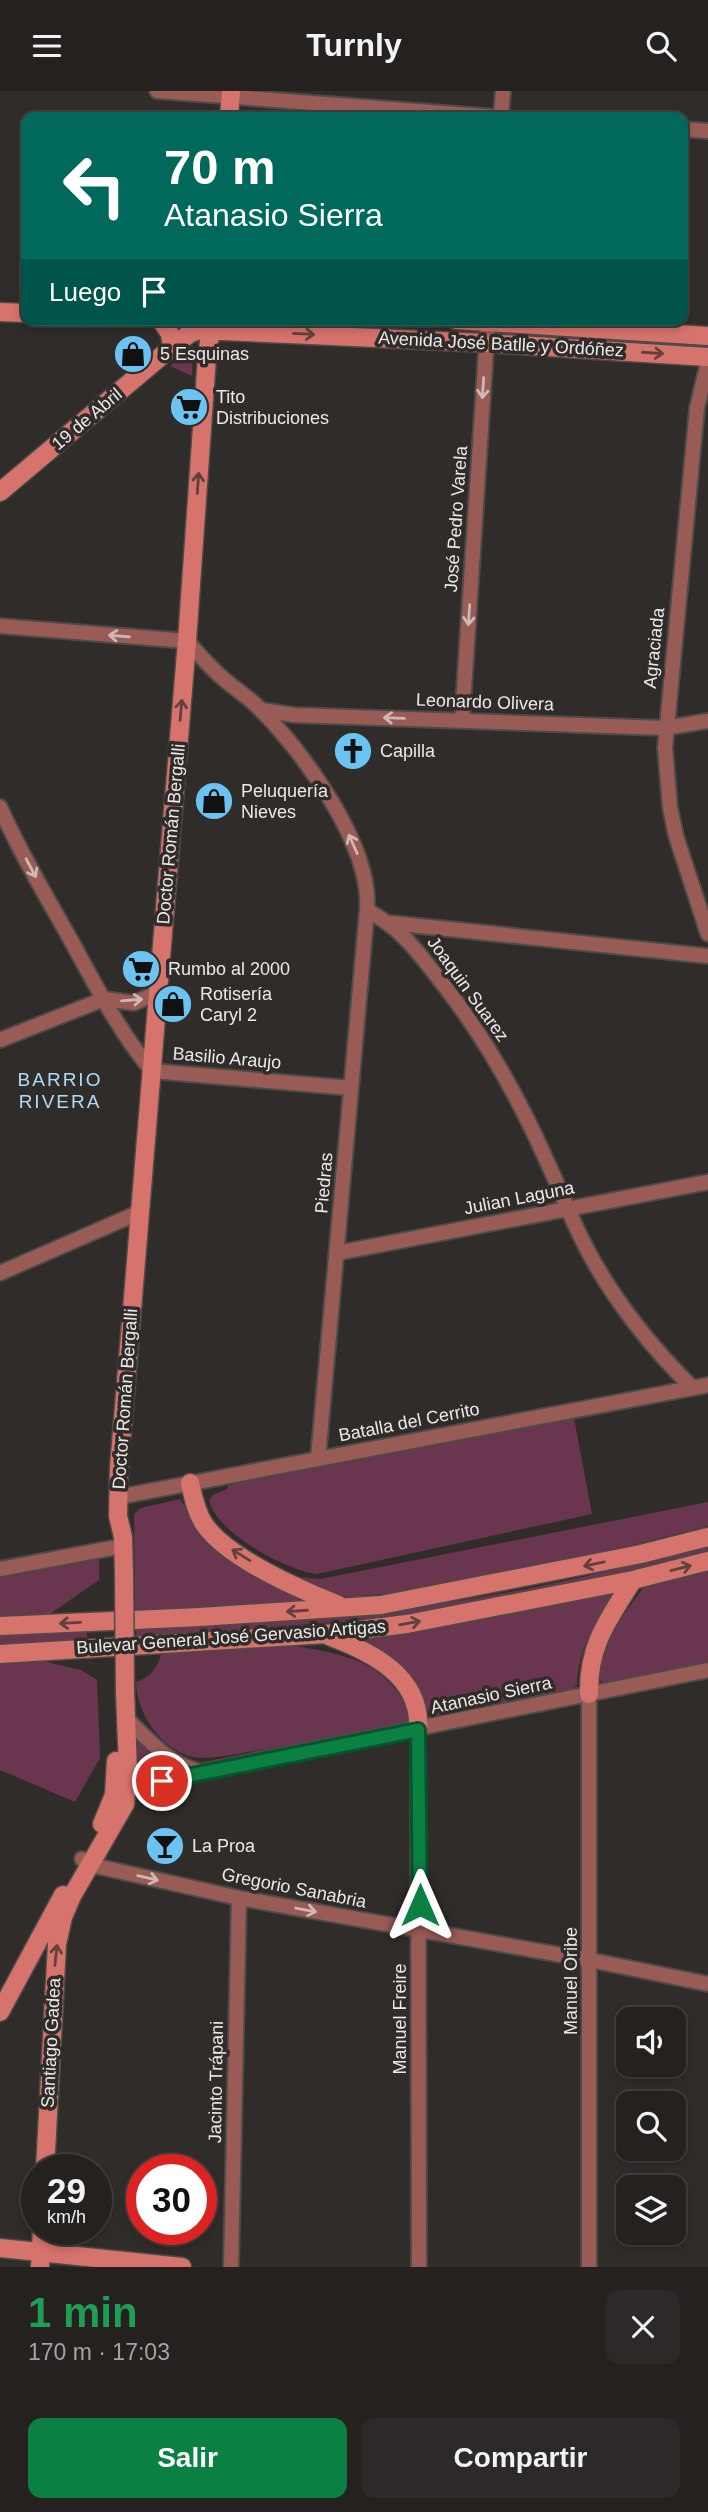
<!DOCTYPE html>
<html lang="es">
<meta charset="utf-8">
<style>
:root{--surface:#24211f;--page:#2c2928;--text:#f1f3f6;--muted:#a3a3a4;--line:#413e3d;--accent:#0b8043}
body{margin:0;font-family:Arial,sans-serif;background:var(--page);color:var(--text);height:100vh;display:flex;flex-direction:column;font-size:26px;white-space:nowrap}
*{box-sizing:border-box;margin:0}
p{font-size:23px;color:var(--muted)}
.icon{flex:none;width:38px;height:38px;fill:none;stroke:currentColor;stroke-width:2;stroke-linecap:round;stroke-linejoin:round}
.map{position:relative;height:2176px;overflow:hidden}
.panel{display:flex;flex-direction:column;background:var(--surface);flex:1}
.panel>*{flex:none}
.guide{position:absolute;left:21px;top:21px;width:667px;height:214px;border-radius:14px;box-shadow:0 4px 10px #0003,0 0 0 2px var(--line);background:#00695c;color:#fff;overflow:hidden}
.fabs{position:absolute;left:616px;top:1916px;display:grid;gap:14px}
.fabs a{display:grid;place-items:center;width:70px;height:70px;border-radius:14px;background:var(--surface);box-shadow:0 4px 10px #0003,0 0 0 2px var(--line);font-size:35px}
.speed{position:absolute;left:21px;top:2063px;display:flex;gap:14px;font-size:35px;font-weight:700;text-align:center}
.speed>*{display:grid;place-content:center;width:91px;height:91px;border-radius:50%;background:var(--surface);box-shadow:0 4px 10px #0003,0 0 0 2px var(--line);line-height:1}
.speed small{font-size:18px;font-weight:400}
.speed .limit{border:10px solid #d22;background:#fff;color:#111}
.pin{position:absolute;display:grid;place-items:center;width:60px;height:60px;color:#fff;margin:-30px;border:4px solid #fff;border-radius:50%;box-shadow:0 2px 7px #0007}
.me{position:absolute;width:77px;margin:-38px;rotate:0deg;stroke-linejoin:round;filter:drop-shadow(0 0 5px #0008)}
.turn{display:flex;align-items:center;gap:24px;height:147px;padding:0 28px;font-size:32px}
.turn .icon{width:91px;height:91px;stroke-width:2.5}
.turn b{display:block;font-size:49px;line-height:60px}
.then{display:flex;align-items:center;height:66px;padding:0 28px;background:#0003;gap:14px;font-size:26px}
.round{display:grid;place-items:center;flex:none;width:74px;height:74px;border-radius:14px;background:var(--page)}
.summary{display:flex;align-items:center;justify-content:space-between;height:119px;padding:0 28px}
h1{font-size:42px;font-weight:700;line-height:52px;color:#1e9e55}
.cta{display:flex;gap:14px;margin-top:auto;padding:14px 28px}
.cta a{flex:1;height:80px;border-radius:14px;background:var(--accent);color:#fff;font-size:28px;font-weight:700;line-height:80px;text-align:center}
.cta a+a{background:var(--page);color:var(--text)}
header{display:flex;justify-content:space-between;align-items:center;height:91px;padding:0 28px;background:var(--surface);font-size:32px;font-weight:700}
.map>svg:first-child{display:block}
.green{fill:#69354f}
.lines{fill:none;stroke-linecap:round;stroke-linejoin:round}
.street-casing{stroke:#4e4a47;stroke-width:18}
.secondary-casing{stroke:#4e4a47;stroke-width:21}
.street{stroke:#995b56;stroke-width:14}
.secondary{stroke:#d6736c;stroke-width:18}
.secondary-bridge-casing{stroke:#4e4a47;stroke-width:21;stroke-linecap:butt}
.secondary-bridge{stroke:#d6736c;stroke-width:18}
.oneway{stroke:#62413d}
.oneway2{stroke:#ceb7b4}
.route-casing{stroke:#07532c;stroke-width:18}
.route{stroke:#0b8043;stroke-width:12}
.labels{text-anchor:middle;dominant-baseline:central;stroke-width:7;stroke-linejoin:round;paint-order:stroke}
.street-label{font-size:18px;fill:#ebe9e7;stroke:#302c29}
.poi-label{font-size:18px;fill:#ebe9e7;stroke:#302c29;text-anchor:start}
.neighbourhood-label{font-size:19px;letter-spacing:2px;fill:#aedcf6;stroke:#302c29}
</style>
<header><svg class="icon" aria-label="menu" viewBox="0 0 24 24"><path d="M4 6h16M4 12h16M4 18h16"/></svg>Turnly<svg class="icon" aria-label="search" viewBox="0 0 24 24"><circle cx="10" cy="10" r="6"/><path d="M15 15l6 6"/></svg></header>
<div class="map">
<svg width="708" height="2176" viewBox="0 0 708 2176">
<rect width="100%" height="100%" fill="#302c29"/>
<!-- green -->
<path class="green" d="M193,255L192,285L170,275Z
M574,1327L592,1423L317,1483C286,1479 216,1442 209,1409L213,1404L227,1398L229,1394Z
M180,1408C189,1419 191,1435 201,1446C226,1474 267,1491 300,1507L301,1511L135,1521L134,1423L141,1417Z
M708,1411V1435L581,1467L403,1501L349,1506L334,1502L299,1486L320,1488Z
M708,1453V1461L584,1491L435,1520L334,1531L137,1547L136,1537C216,1532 296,1530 375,1521C487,1509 600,1485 708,1453Z
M99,1468V1489L50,1523L0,1527V1487Z
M708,1478V1571L605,1592L597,1588L600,1564L612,1540L643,1497Z
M611,1502V1506C594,1537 578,1558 577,1594L573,1598L435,1626L429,1623C417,1584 397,1569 363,1550L364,1547L440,1536Z
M87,1539V1549L0,1554V1544Z
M293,1554C332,1562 371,1566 396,1599C403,1608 409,1617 410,1628L408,1631C353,1642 298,1653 243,1662C226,1664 206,1670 189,1665C159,1656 137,1621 136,1591C150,1587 159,1575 161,1562Z
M43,1570L81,1579L97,1589L100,1667L75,1711L0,1679V1572Z
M137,1647L177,1678L178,1680L135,1691L134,1648Z"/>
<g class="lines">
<!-- street casing -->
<g class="street-casing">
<path id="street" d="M157,0L496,26
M501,26L503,0
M682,38L708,40
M708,271L697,317L665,657L670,716L676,745L708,843
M0,535L187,550C197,561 206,572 216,581C230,595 248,605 261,619C305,664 372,755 367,819L318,1368
M261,619L294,624L665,637L708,630
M462,629L488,229
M0,716C21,764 48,808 73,853C97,897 120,942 152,980L351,997
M367,819C401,838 415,857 439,888C484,944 520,1009 549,1075C563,1105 573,1133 589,1162C614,1209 654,1260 692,1296
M391,832L708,865
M0,949L104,908L134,912L159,901
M337,1162L708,1091
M0,1182L140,1121
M118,1406L708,1294
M0,1478L112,1457
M126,1627C149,1649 166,1671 198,1680
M418,1639L419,2176
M151,1693L199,1681L708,1579
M82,1768L91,1774L239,1807L590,1869L708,1893
M231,2176L239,1807
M589,2176V1603"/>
</g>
<!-- secondary casing -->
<g class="secondary-casing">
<path id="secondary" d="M229,26L231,0
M0,221L26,222
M161,229L170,243L172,256
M456,229L708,245
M0,401L172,256L189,243L199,239L486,252L708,266
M190,1392C193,1405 196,1421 204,1433C227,1467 301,1499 339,1514
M124,1483L123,1446L118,1425L119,1377L187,550L207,266L212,229
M0,1535L200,1526L381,1514L641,1463L708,1446
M329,1545C371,1561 422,1585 418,1639
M0,1563L326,1543L407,1533L633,1489L708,1470
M589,1603C588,1554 608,1529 633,1489
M102,1733L114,1704L116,1670
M0,1921L63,1804
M45,2079L57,1853L63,1826L72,1805L125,1713L128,1678L125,1601
M0,2157L182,2176
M40,2176L42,2138"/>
</g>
<!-- street -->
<use href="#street" class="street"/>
<!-- secondary -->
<use href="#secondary" class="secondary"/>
<!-- secondary-bridge casing -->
<g class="secondary-bridge-casing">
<path id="secondary-bridge" d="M124,1483L125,1601"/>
</g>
<!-- secondary-bridge -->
<use href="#secondary-bridge" class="secondary-bridge"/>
</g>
<!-- one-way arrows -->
<defs><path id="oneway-shaft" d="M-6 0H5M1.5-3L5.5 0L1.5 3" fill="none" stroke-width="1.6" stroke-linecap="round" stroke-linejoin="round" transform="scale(1.75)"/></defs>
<g class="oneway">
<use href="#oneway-shaft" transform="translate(304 243) rotate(3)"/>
<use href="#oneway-shaft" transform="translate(653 262) rotate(4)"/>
<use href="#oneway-shaft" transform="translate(198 392) rotate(-86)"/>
<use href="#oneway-shaft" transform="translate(181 619) rotate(-85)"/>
<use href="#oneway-shaft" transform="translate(241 1464) rotate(-148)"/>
<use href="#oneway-shaft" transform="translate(594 1473) rotate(168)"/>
<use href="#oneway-shaft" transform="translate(681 1477) rotate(-14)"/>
<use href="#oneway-shaft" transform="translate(297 1520) rotate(176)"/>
<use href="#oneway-shaft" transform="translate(70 1532) rotate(177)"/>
<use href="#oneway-shaft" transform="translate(410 1532) rotate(-10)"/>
<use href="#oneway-shaft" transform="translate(56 1864) rotate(-84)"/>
</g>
<g class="oneway2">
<use href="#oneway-shaft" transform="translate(483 297) rotate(94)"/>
<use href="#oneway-shaft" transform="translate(469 524) rotate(94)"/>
<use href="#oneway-shaft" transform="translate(119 545) rotate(-175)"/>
<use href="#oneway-shaft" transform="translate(394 627) rotate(-178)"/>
<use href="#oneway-shaft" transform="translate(353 753) rotate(-114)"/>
<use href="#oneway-shaft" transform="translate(31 777) rotate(62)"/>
<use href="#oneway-shaft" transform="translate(132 909) rotate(-5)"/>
<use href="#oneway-shaft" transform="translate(148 1787) rotate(13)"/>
<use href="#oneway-shaft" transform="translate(306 1819) rotate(10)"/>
</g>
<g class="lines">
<!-- route casing -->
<g class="route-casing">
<path id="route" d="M162,1690L418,1639L420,1814"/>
</g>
<!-- route -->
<use href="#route" class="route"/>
</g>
<!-- icons -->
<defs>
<g id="shop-disc" transform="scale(2.0125)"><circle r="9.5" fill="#6ac3f1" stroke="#302c29"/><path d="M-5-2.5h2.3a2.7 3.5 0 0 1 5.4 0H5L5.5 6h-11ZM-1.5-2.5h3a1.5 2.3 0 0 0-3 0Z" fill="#111"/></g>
<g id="supermarket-disc" transform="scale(2.0125)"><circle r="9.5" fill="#6ac3f1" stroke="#302c29"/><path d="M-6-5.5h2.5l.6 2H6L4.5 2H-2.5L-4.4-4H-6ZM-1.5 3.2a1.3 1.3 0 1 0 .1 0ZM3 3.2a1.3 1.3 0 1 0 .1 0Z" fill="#111"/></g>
<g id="church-disc" transform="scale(2.0125)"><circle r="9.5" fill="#6ac3f1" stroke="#302c29"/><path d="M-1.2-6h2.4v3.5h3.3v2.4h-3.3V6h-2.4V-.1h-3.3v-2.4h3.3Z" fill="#111"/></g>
<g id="bar-disc" transform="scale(2.0125)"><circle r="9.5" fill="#6ac3f1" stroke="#302c29"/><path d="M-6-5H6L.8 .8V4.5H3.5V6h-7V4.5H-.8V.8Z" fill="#111"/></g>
</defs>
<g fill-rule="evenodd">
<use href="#shop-disc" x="133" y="263"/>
<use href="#supermarket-disc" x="189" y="316"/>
<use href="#church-disc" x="353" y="660"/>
<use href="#shop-disc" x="214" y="710"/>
<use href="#supermarket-disc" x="141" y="878"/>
<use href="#shop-disc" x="173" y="913"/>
<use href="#bar-disc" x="165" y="1755"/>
</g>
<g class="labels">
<!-- street labels -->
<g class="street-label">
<text transform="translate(501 253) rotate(3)">Avenida José Batlle y Ordóñez</text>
<text transform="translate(87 328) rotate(-40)">19 de Abril</text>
<text transform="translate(456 428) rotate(-86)">José Pedro Varela</text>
<text transform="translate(654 557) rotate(-84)">Agraciada</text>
<text transform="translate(485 611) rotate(2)">Leonardo Olivera</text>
<text transform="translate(171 743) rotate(-85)">Doctor Román Bergalli</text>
<text transform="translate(468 898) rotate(54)">Joaquin Suarez</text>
<text transform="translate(227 967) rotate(5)">Basilio Araujo</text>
<text transform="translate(324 1092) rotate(-85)">Piedras</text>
<text transform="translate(519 1107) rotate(-11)">Julian Laguna</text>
<text transform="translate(125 1308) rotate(-86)">Doctor Román Bergalli</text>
<text transform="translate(409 1331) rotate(-11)">Batalla del Cerrito</text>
<text transform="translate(231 1546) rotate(-4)">Bulevar General José Gervasio Artigas</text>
<text transform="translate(491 1604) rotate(-12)">Atanasio Sierra</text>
<text transform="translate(294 1797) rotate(11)">Gregorio Sanabria</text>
<text transform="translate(571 1890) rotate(-90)">Manuel Oribe</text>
<text transform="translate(400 1928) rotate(-90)">Manuel Freire</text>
<text transform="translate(51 1952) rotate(-87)">Santiago Gadea</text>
<text transform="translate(216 1991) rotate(-89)">Jacinto Trápani</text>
</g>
<!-- poi labels -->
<g class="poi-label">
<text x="160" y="263">5 Esquinas</text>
<text x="216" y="306">Tito<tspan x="216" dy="21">Distribuciones</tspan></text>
<text x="380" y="660">Capilla</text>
<text x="241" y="700">Peluquería<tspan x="241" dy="21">Nieves</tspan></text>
<text x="168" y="878">Rumbo al 2000</text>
<text x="200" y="903">Rotisería<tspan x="200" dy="21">Caryl 2</tspan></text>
<text x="192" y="1755">La Proa</text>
</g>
<!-- neighbourhood labels -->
<g class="neighbourhood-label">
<text x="60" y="988">BARRIO<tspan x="60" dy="22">RIVERA</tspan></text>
</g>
</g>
</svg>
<div class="fabs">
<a><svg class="icon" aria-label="sound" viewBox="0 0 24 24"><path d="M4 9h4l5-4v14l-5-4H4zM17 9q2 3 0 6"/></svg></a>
<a><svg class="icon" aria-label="search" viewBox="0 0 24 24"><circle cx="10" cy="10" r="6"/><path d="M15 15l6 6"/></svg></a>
<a><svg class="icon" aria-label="layers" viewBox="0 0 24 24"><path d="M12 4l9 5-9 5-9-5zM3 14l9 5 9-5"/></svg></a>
</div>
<div class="speed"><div>29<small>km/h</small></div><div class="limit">30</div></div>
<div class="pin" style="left:162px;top:1690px;background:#d93025"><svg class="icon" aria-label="arrive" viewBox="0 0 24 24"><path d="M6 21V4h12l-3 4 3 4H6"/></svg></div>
<svg class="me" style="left:420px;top:1814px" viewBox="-20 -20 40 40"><path d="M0-17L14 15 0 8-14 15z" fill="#0b8043" stroke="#fff" stroke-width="4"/></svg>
<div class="guide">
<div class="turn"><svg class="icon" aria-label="left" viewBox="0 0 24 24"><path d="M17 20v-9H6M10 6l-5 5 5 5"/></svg><div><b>70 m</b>Atanasio Sierra</div></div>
<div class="then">Luego<svg class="icon" aria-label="arrive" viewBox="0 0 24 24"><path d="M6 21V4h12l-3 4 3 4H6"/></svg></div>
</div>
</div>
<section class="panel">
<div class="summary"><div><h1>1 min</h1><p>170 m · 17:03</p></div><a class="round"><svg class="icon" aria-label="close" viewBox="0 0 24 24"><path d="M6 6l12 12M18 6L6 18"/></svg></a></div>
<div class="cta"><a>Salir</a><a>Compartir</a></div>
</section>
